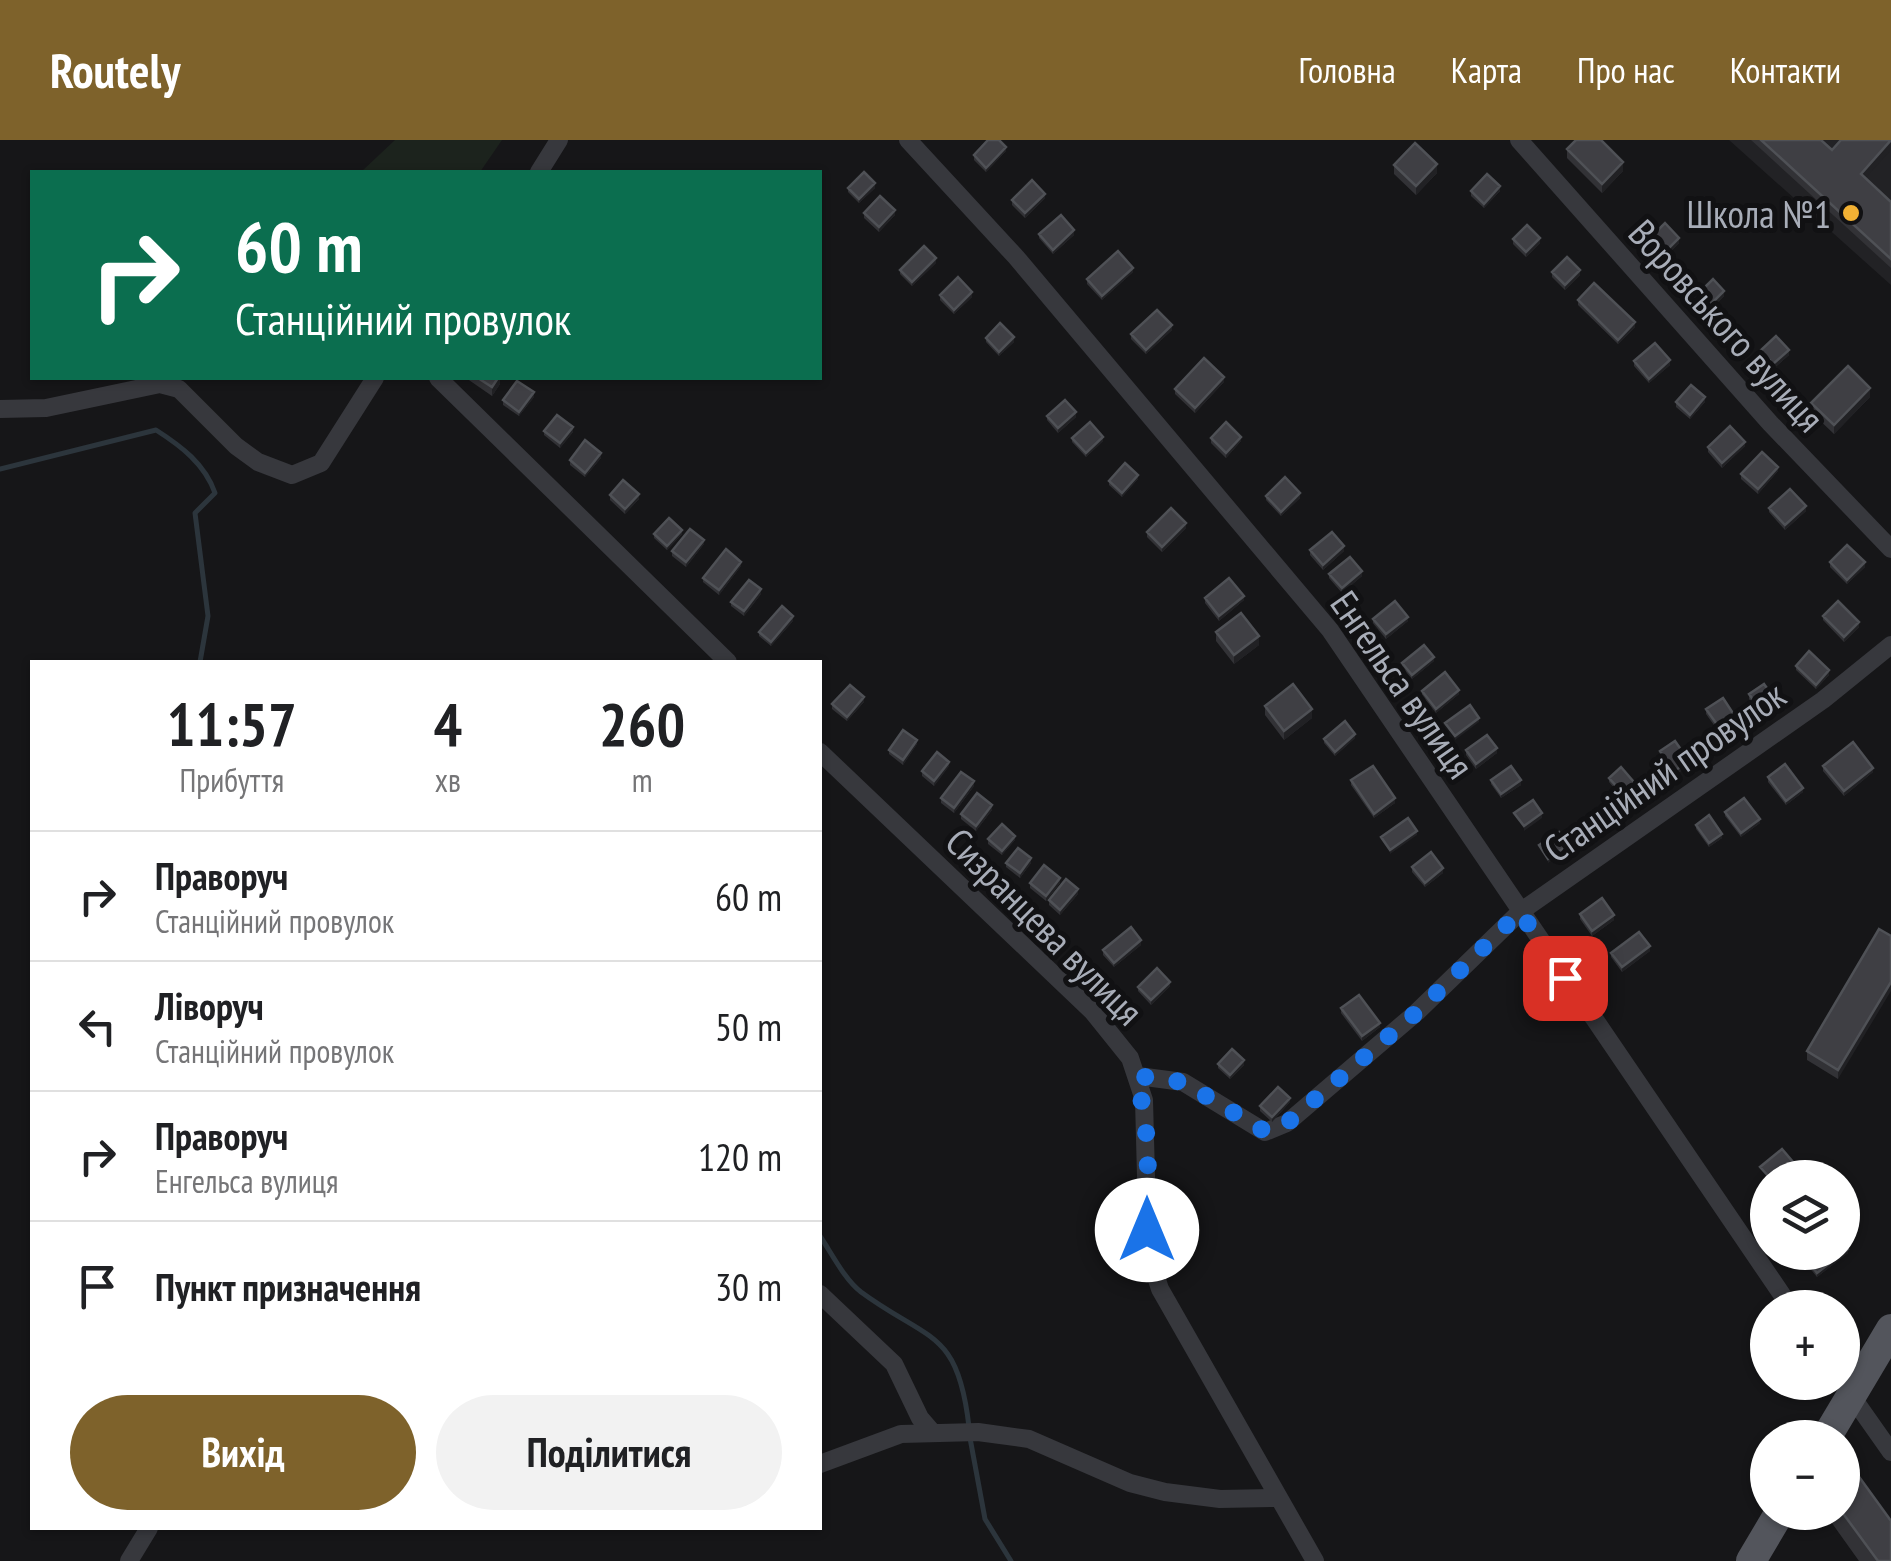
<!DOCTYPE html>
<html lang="uk">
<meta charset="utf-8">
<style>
:root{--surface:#fff;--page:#f2f2f2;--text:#202124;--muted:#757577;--line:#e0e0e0;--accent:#7e622b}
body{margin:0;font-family:"PT Sans Narrow",sans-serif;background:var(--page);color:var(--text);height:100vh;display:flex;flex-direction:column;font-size:38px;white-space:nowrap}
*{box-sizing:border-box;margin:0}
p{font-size:32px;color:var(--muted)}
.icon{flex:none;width:55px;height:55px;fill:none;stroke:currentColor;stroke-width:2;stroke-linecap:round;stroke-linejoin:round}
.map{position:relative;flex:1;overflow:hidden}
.details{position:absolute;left:30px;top:520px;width:792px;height:870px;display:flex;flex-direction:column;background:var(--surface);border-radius:0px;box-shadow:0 2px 8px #0004}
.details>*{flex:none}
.hud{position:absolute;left:30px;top:30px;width:792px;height:210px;border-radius:0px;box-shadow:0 2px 8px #0004;background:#0b6e4f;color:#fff;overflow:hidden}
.buttons{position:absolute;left:1750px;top:1020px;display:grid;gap:20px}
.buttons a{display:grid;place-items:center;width:110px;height:110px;border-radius:50%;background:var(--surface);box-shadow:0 2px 8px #0004;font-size:50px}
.pin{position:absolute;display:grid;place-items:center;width:85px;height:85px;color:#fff;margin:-42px;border-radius:20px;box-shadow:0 5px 15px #0006}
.me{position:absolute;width:110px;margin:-55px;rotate:0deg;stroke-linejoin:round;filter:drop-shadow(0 0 8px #0008)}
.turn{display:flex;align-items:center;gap:35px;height:210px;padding:0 40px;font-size:45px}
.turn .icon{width:130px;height:130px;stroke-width:2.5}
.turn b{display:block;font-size:70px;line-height:85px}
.eta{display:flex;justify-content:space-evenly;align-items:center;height:170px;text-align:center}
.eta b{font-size:60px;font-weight:800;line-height:70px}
.action{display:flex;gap:20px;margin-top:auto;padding:20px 40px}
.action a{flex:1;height:115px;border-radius:60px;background:var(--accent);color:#fff;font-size:40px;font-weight:800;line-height:115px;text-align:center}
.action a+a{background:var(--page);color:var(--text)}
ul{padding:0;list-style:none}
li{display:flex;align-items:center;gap:30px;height:130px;padding:0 40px;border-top:2px solid var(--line)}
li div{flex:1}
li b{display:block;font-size:38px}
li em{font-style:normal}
header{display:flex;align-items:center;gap:60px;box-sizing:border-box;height:140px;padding:0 50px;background:var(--accent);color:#fff}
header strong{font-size:48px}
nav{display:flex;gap:55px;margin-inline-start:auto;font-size:35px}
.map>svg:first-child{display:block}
.built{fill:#222225}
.green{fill:#1c231d}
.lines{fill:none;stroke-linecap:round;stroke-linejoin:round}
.stream{stroke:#2c353c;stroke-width:5}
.minor{stroke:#37383d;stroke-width:18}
.primary{stroke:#53555c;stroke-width:30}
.wall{fill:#323236}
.shaded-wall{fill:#212124}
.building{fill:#3f3f44;stroke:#4f5156;stroke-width:2.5}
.route{stroke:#1a73e8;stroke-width:18;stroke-dasharray:0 32.4}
.poi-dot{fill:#f2b134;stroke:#111113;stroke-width:4}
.labels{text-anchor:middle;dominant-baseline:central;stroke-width:10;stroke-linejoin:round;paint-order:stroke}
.poi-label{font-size:38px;fill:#a8adb8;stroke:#111113;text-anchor:end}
.street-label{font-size:38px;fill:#a8adb8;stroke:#111113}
</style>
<header>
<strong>Routely</strong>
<nav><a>Головна</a><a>Карта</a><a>Про нас</a><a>Контакти</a></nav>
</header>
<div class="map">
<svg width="1891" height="1421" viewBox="0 0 1891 1421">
<rect width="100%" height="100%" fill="#161618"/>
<!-- built -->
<path class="built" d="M1729,0H1891V145Z"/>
<!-- green -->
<path class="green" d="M395,0H502L480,32H361Z"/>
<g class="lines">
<!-- stream -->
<path class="stream" d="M0,329L156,290C181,306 205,324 215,353L195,373L208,476L200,522
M820,1096C832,1114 845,1140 861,1152C929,1202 958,1189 969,1287
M970,1298L985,1379L1011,1421"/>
<!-- minor -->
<path class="minor" d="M908,0L1016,117L1330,490L1791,1168
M1519,0L1770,283L1891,409
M539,32L559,0
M438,238L728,522
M0,269L46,268L160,244L179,249L236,306L258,322L292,335L321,323L375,238
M820,612L1093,872L1130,918L1144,960L1148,1112L1160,1149L1315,1421
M1138,936L1183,942L1265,992L1287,983L1417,872L1520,772L1823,560L1891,505
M820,1154L894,1224L920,1278L933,1293
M1848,1251L1891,1312
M820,1324L901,1294L978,1292L1029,1299L1130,1343L1165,1352L1220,1359L1275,1358
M129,1421L149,1388"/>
<!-- primary -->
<path class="primary" d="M1826,1298L1891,1189
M1751,1421L1780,1372"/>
</g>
<!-- wall -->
<path class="wall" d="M1751,0H1821L1891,62V128Z
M1567,9L1623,31L1602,53L1567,18Z
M1006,11L986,32L974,20V15Z
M1394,25L1437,33L1416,55L1394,34Z
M848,48H875L859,63L848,52Z
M1471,51H1500L1484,68L1471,56Z
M1045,58L1025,78L1012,65V60Z
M864,73L895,75L879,92L864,78Z
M1039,94L1074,95L1053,114L1039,98Z
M1513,99L1540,103L1526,117L1513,104Z
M1648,100L1679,103L1663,119L1648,104Z
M936,123L912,146L900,134V130Z
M1133,132L1102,160L1087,144V139Z
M1552,132L1580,135L1565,150L1552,137Z
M1698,154L1724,156L1710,170L1698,158Z
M940,155L972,157L954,174L940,160Z
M1578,160L1635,187L1618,204L1578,165Z
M1172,190L1146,214L1131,199V194Z
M986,198L1014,202L999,216L986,202Z
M1761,210L1789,215L1773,229L1761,215Z
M1634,221L1670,225L1649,243L1634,226Z
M466,238H500V244L492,256Z
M1224,242L1195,273L1175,254V249Z
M534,257L519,276L503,265V260Z
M1870,257L1834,294L1811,272V263Z
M1676,262H1705L1690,279L1676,267Z
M1047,276L1076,277L1058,293L1047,280Z
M544,291L573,292L560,308L544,295Z
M1072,298L1103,301L1086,317L1072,302Z
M1211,298L1241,301L1226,318L1211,303Z
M1745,306L1722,328L1708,312V307Z
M601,318L585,337L570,325V320Z
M1778,331L1758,354L1741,339V334Z
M1138,339L1122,357L1109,345V341Z
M610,355L639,359L625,374L610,360Z
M1266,356L1300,358L1281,376L1266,360Z
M1769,368L1806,371L1785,390L1769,372Z
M1186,388L1162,412L1147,397V392Z
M654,394H682L667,410L654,398Z
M704,404L686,427L672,416V411Z
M1310,410L1344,411L1323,430L1310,415Z
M1830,422L1865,427L1847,444L1830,427Z
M741,426L719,455L703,442V438Z
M1329,434L1362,436L1342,453L1329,438Z
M761,454L744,476L731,466V462Z
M1205,458L1244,460L1219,481L1205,463Z
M1823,476L1859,487L1844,502L1823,480Z
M1373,479L1408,481L1386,499L1373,483Z
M793,481L771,506L759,496V492Z
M1216,492L1259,505L1234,524L1216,501Z
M1434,521L1412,539L1402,527V523Z
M1796,526L1829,535L1816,549L1796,530Z
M1422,551L1459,554L1436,573L1422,555Z
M1749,554L1777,567L1762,577L1749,559Z
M864,562L847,581L832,569V564Z
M1265,566L1312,578L1284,600L1265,575Z
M1706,569L1742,591L1726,602L1706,574Z
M1355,598L1335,616L1324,603V599Z
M917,604L903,625L889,614V610Z
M1466,610L1497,613L1476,629L1466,615Z
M1660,611L1689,626L1673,636L1660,615Z
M949,626L934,646L922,636V631Z
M1823,626L1873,632L1844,656L1823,631Z
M1768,637L1803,652L1786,665L1768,642Z
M1609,638L1639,653L1628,664L1609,642Z
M1351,640L1395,663L1374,678L1351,645Z
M1491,640L1521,645L1501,658L1491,644Z
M974,646L954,673L941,663V658Z
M992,670L976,691L961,679V674Z
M1725,672L1760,683L1741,697L1725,676Z
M1696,685L1722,698L1709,707L1696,689Z
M988,699L1015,700L1002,715L988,704Z
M1006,723H1031L1020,738L1006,727Z
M1412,727L1443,733L1425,747L1412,732Z
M1030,743H1060L1046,761L1030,748Z
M1078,754L1060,775L1049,765V760Z
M1580,774L1614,780L1592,796L1580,779Z
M1879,789L1838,939L1807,920V911Z
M1141,805L1114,827L1103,815V810Z
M1650,811L1622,832L1611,817V813Z
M1170,846L1151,865L1138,851V847Z
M1341,868L1380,887L1362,901L1341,873Z
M1218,924L1244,925L1230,939L1218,928Z
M1290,962L1272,982L1260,971V966Z
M1848,1113L1817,1137L1803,1120V1115Z
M1824,1372H1842L1891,1421H1859Z"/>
<!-- shaded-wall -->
<path class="shaded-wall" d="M1891,1V10L1861,43V34Z
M1006,7V11L986,32V28Z
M1623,22V31L1602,53V44Z
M1437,24V33L1416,55V46Z
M875,43V48L859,63V59Z
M1500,46V51L1484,68V64Z
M1045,54V58L1025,78V73Z
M895,70V75L879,92V87Z
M1074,90V95L1053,114V110Z
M1540,98V103L1526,117V112Z
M1679,98V103L1663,119V114Z
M936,118V123L912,146V142Z
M1133,128V132L1102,160V156Z
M1580,130V135L1565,150V145Z
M1724,151V156L1710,170V165Z
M972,152V157L954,174V170Z
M1635,182V187L1618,204V200Z
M1172,185V190L1146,214V210Z
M1014,197V202L999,216V212Z
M1789,210V215L1773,229V224Z
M1670,220V225L1649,243V239Z
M1224,237V242L1195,273V268Z
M498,238H500V244L492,256V247Z
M1870,248V257L1834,294V285Z
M534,252V257L519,276V272Z
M1705,257V262L1690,279V275Z
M1076,272V277L1058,293V288Z
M573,287V292L560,308V303Z
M1103,297V301L1086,317V313Z
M1241,297V301L1226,318V313Z
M1745,302V306L1722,328V323Z
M601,313V318L585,337V333Z
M1778,327V331L1758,354V349Z
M1138,335V339L1122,357V353Z
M1300,353V358L1281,376V372Z
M639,354V359L625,374V369Z
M1806,366V371L1785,390V385Z
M1186,383V388L1162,412V407Z
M682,390V394L667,410V406Z
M704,400V404L686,427V422Z
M1344,406V411L1323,430V425Z
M741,422V426L719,455V450Z
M1865,422V427L1847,444V440Z
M1362,431V436L1342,453V448Z
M761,449V454L744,476V471Z
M1244,456V460L1219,481V476Z
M793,476V481L771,506V502Z
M1408,477V481L1386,499V494Z
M1859,482V487L1844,502V497Z
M1259,496V505L1234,524V515Z
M1434,517V521L1412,539V535Z
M1829,530V535L1816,549V545Z
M1459,550V554L1436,573V569Z
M864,557V562L847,581V577Z
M1777,562V567L1762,577V572Z
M1312,569V578L1284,600V591Z
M1479,578V582L1455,600V596Z
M1742,587V591L1726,602V597Z
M1355,594V598L1335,616V612Z
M917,600V604L903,625V620Z
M1497,608V613L1476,629V624Z
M1689,621V626L1673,636V632Z
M949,622V626L934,646V641Z
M1873,628V632L1844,656V651Z
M1521,640V645L1501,658V654Z
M974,641V646L954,673V668Z
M1639,648V653L1628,664V659Z
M1803,648V652L1786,665V661Z
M1395,658V663L1374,678V674Z
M992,665V670L976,691V686Z
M1542,673V678L1524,691V686Z
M1760,679V683L1741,697V693Z
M1417,691V695L1390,714V710Z
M1722,694V698L1709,707V703Z
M1015,696V700L1002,715V711Z
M1568,705V710L1548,723V719Z
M1031,718V723L1020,738V733Z
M1443,728V733L1425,747V743Z
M1060,738V743L1046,761V756Z
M1078,749V754L1060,775V770Z
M1614,775V780L1592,796V791Z
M1141,800V805L1114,827V823Z
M1650,806V811L1622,832V827Z
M1170,842V846L1151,865V860Z
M1891,842V851L1838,939V930Z
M1380,883V887L1362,901V896Z
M1244,920V925L1230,939V935Z
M1290,958V962L1272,982V977Z
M1793,1022V1027L1781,1038H1776Z
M1848,1109V1113L1817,1137V1133Z"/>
<!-- building -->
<path class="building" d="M988,0H999L1006,7L986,28L974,15Z
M1576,0H1601L1623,22L1602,44L1567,9Z
M1761,0H1821L1832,10L1841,0H1891L1861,34L1891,62V119Z
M1415,3L1437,24L1416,46L1394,25Z
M864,32L875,43L859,59L848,48Z
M1487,34L1500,46L1484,64L1471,51Z
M1032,40L1045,54L1025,73L1012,60Z
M880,56L895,70L879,87L864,73Z
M1061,75L1074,90L1053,110L1039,94Z
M1665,83L1679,98L1663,114L1648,100Z
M1527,85L1540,98L1526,112L1513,99Z
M924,106L936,118L912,142L900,130Z
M1118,111L1133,128L1102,156L1087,139Z
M1567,117L1580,130L1565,145L1552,132Z
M958,137L972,152L954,170L940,155Z
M1713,139L1724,151L1710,165L1698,154Z
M1594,143L1635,182L1618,200L1578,160Z
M1157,170L1172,185L1146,210L1131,194Z
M1000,183L1014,197L999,212L986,198Z
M1776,196L1789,210L1773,224L1761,210Z
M1655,203L1670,220L1649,239L1634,221Z
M1204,218L1224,237L1195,268L1175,249Z
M1848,226L1870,248L1834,285L1811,263Z
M478,238H498L492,247Z
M517,241L534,252L519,272L503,260Z
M1691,245L1705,257L1690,275L1676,262Z
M1065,260L1076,272L1058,288L1047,276Z
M557,275L573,287L560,303L544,291Z
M1090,282L1103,297L1086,313L1072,298Z
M1226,282L1241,297L1226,313L1211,298Z
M1730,286L1745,302L1722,323L1708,307Z
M585,300L601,313L585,333L570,320Z
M1762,312L1778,327L1758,349L1741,334Z
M1125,323L1138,335L1122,353L1109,341Z
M1285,337L1300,353L1281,372L1266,356Z
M623,340L639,354L625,369L610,355Z
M1790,349L1806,366L1785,385L1769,368Z
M1171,368L1186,383L1162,407L1147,392Z
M669,378L682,390L667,406L654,394Z
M690,389L704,400L686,422L672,411Z
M1332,392L1344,406L1323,425L1310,410Z
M1847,405L1865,422L1847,440L1830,422Z
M726,409L741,422L719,450L703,438Z
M1350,417L1362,431L1342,448L1329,434Z
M1229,438L1244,456L1219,476L1205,458Z
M749,440L761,449L744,471L731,462Z
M1395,461L1408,477L1386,494L1373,479Z
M1838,461L1859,482L1844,497L1823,476Z
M782,466L793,476L771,502L759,492Z
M1241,473L1259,496L1234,515L1216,492Z
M1424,505L1434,517L1412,535L1402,523Z
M1809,511L1829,530L1816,545L1796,526Z
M1445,532L1459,550L1436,569L1422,551Z
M1293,544L1312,569L1284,591L1265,566Z
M1764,544L1777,562L1762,572L1749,554Z
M850,545L864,557L847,577L832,564Z
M1723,558L1742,587L1726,597L1706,569Z
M1470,565L1479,578L1455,596L1445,583Z
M1345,581L1355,594L1335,612L1324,599Z
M903,590L917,600L903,620L889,610Z
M1487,595L1497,608L1476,624L1466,610Z
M1675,601L1689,621L1673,632L1660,611Z
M1853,602L1873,628L1844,651L1823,626Z
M937,612L949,622L934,641L922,631Z
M1785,624L1803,648L1786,661L1768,637Z
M1373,626L1395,658L1374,674L1351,640Z
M1511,626L1521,640L1501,654L1491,640Z
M1621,627L1639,648L1628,659L1609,638Z
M961,632L974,641L954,668L941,658Z
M977,653L992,665L976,686L961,674Z
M1744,658L1760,679L1741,693L1725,672Z
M1533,660L1542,673L1524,686L1514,673Z
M1709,675L1722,694L1709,703L1696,685Z
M1408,678L1417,691L1390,710L1381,697Z
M1002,684L1015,696L1002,711L988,699Z
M1559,692L1568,705L1548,719L1539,705Z
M1018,708L1031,718L1020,733L1006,723Z
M1431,712L1443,728L1425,743L1412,727Z
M1044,725L1060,738L1046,756L1030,743Z
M1066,739L1078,749L1060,770L1049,760Z
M1602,758L1614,775L1592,791L1580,774Z
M1131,787L1141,800L1114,823L1103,810Z
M1879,789L1891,796V842L1838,930L1807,911Z
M1639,792L1650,806L1622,827L1611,813Z
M1157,828L1170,842L1151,860L1138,847Z
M1359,855L1380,883L1362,896L1341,868Z
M1232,909L1244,920L1230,935L1218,924Z
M1278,947L1290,958L1272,977L1260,966Z
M1782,1009L1793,1022L1776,1038H1770L1760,1027Z
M1842,1102L1848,1109L1817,1133L1803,1115L1806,1112H1842Z
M1844,1316L1891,1381V1421H1878L1842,1372V1317Z"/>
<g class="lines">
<!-- route -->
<path class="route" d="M1147,1090L1148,1006L1138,936L1183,942L1266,992L1287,983L1417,872L1520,772L1565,838"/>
</g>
<!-- markers -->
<circle class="poi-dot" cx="1851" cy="73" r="10"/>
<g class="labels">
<!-- poi labels -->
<g class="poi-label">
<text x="1831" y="73">Школа №1</text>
</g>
<!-- street labels -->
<g class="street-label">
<text transform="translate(1727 185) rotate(48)">Воровського вулиця</text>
<text transform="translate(1403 544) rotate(55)">Енгельса вулиця</text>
<text transform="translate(1664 631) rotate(-35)">Станційний провулок</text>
<text transform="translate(1045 786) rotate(45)">Сизранцева вулиця</text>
</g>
</g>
</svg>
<div class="buttons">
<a><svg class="icon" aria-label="layers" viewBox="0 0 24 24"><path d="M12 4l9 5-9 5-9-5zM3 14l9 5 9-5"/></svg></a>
<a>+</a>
<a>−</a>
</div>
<div class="pin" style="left:1565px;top:838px;background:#d93025"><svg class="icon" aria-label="arrive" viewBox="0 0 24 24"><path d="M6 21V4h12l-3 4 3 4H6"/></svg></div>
<svg class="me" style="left:1147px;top:1090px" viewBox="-20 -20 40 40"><circle r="19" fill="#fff"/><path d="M0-13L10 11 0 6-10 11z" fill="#1a73e8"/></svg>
<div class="hud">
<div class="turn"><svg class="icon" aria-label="right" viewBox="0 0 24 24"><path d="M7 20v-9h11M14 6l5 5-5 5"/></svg><div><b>60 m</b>Станційний провулок</div></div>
</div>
<section class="details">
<div class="eta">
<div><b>11:57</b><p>Прибуття</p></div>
<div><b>4</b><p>хв</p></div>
<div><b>260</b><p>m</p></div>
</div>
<ul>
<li><svg class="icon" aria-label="right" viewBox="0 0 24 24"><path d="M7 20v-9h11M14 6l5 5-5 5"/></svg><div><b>Праворуч</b><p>Станційний провулок</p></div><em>60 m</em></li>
<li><svg class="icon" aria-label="left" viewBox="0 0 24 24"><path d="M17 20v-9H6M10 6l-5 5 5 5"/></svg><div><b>Ліворуч</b><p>Станційний провулок</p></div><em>50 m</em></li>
<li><svg class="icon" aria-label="right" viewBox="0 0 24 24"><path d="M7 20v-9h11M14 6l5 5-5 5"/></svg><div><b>Праворуч</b><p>Енгельса вулиця</p></div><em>120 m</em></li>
<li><svg class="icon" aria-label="arrive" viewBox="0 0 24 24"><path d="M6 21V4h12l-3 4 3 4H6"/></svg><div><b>Пункт призначення</b></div><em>30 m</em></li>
</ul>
<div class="action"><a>Вихід</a><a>Поділитися</a></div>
</section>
</div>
